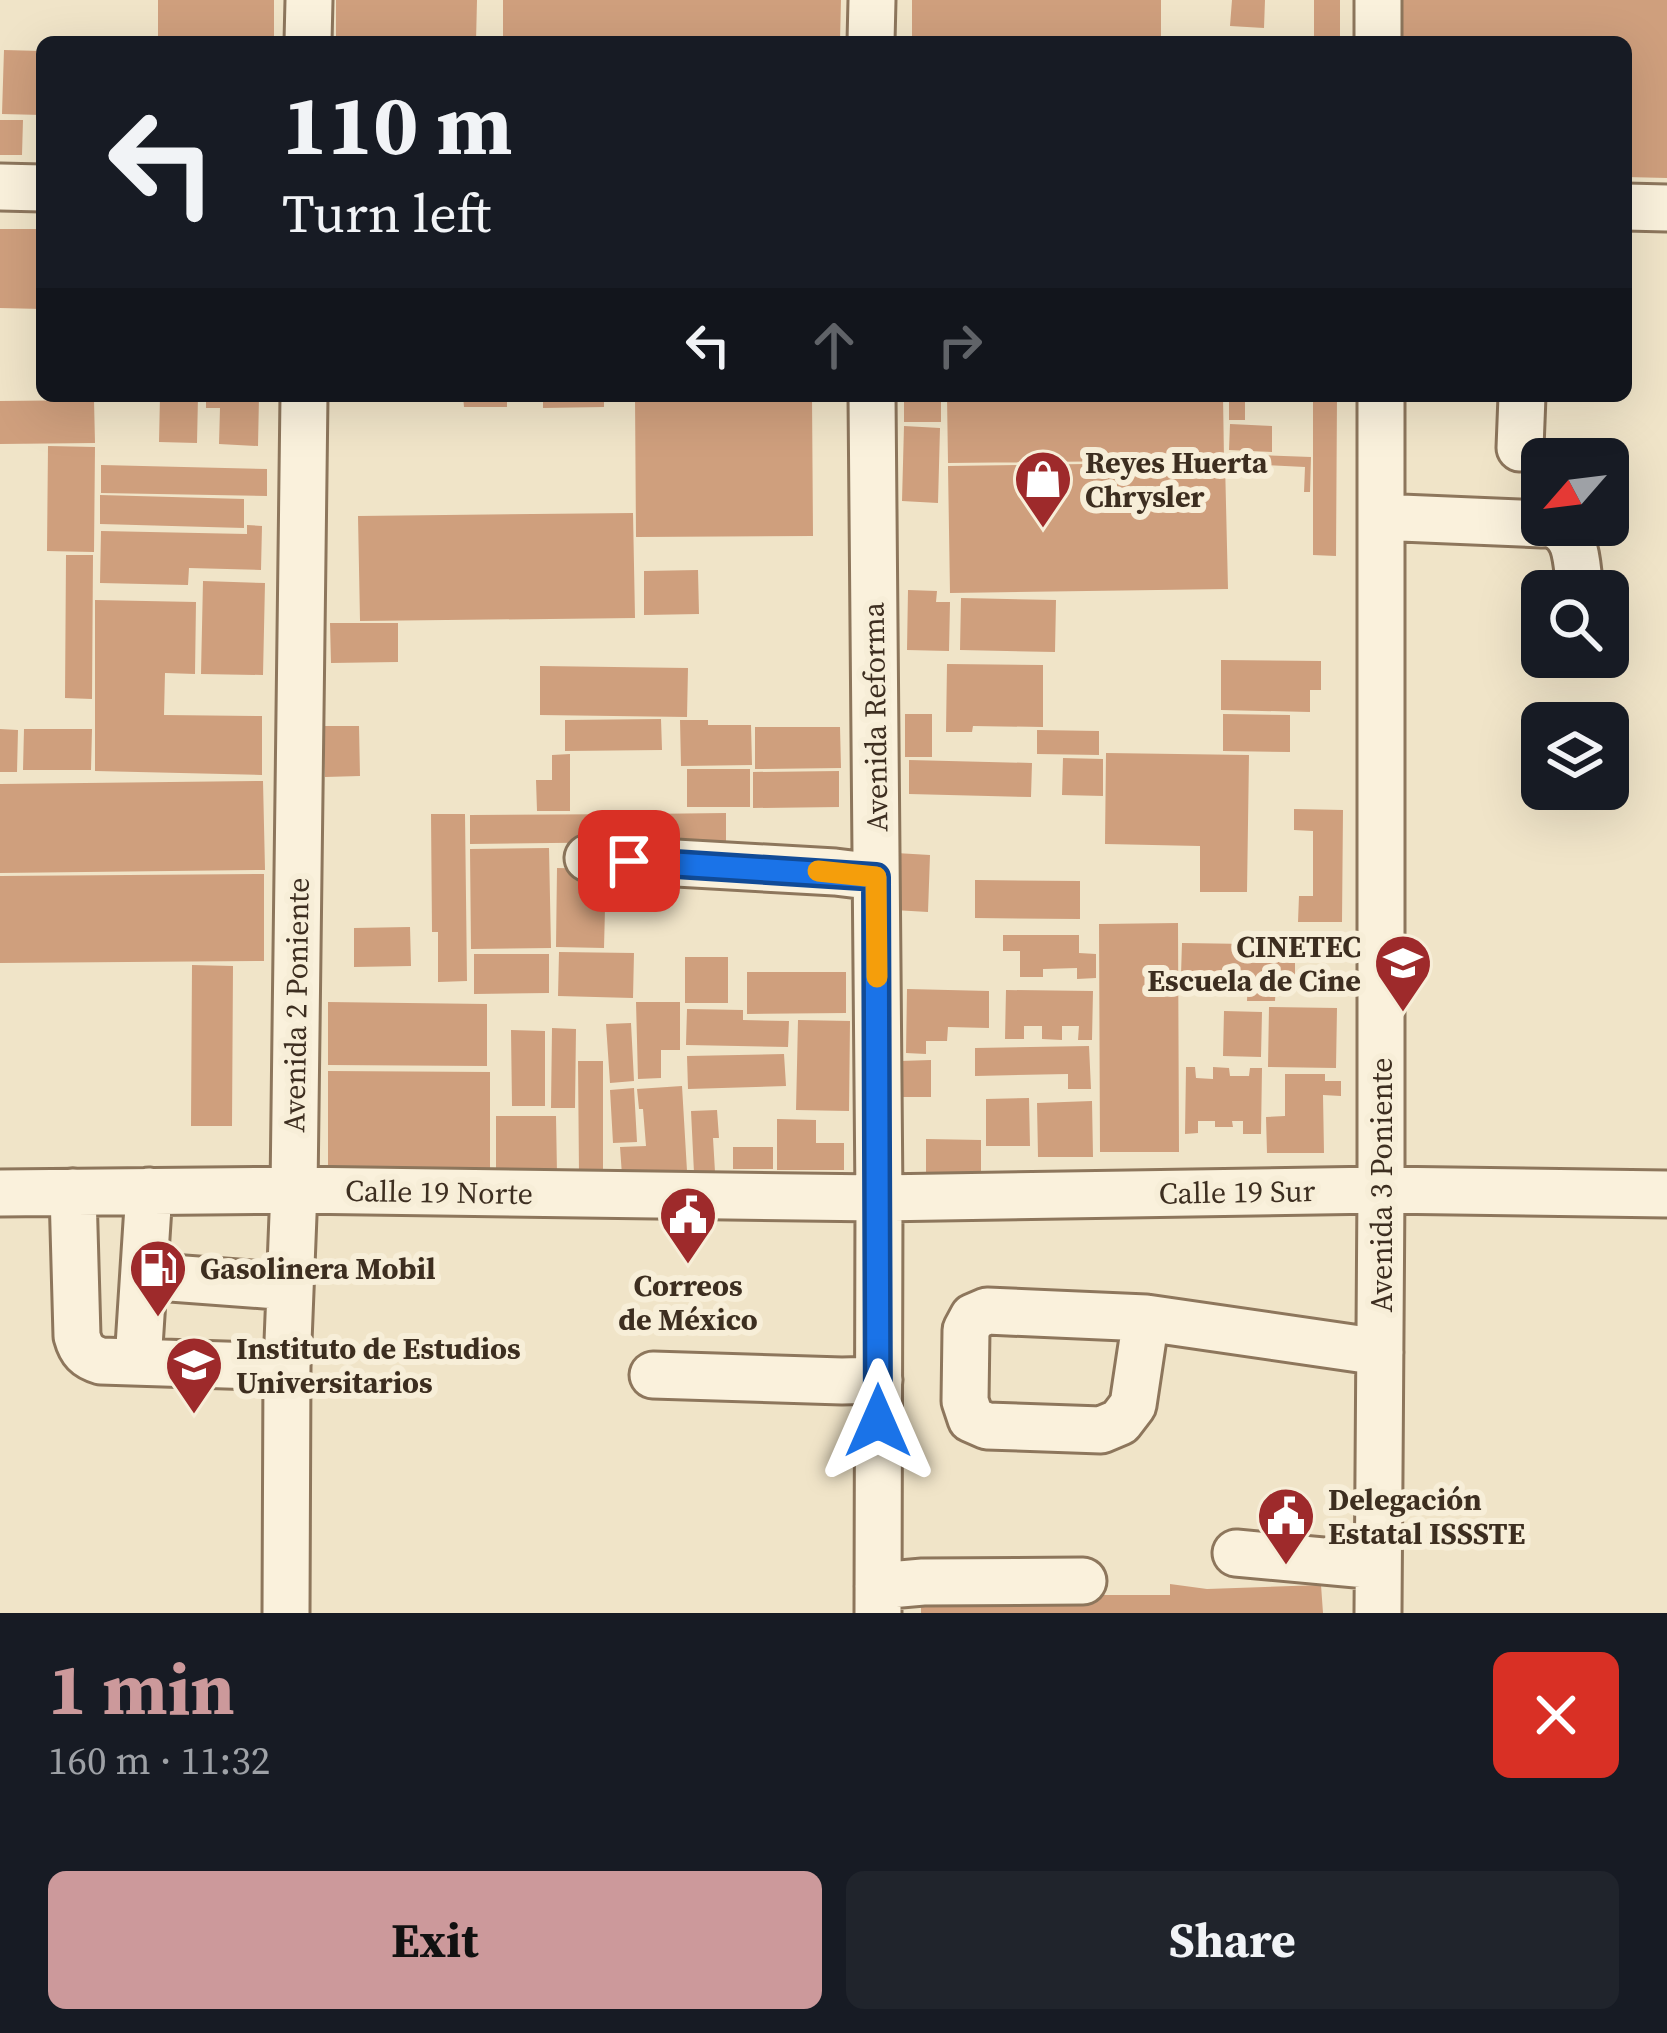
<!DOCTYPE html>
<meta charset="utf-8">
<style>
:root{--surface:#171b24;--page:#20242c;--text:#f1f3f6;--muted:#9ea1a6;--accent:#cc999b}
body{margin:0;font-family:"Source Serif 4",serif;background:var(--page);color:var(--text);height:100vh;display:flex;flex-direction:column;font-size:45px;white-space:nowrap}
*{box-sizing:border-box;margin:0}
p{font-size:39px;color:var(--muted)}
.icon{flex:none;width:66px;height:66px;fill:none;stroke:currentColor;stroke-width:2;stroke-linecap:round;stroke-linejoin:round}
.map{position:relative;height:1613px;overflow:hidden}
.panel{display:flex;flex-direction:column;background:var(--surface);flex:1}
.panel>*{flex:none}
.hud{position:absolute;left:36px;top:36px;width:1596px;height:366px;border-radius:18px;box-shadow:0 12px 48px #0002;background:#171b24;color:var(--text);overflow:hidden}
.needle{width:78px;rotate:242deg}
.buttons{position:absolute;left:1521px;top:438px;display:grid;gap:24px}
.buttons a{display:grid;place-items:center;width:108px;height:108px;border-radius:18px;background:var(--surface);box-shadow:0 12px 48px #0002;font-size:60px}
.pin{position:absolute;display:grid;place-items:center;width:102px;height:102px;color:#fff;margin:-51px;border-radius:24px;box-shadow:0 6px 18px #0006}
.me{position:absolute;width:132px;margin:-66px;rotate:0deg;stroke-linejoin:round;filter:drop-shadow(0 0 9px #0008)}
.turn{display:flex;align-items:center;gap:42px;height:252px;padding:0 48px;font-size:54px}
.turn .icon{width:156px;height:156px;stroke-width:2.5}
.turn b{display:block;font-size:84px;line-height:102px}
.lanes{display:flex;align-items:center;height:114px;padding:0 48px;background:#0003;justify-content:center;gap:60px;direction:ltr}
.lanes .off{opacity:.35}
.round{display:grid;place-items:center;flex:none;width:126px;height:126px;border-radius:18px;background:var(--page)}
.summary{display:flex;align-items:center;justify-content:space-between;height:204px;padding:0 48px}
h1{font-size:72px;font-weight:700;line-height:90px;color:var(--accent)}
.primary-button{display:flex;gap:24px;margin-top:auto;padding:24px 48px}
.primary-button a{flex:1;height:138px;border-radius:18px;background:var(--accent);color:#111;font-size:48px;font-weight:700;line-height:138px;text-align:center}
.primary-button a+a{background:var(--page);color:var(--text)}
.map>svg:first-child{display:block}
.building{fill:#cf9f7d}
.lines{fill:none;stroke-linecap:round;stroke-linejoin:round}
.minor-casing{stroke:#8d765c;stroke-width:51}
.minor{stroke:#faf1dc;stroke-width:45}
.route-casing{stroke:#114b97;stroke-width:30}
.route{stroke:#1a73e8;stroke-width:21}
.slow{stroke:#f59e0b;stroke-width:21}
.labels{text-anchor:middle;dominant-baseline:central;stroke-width:12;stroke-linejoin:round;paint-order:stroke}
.poi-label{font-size:30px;font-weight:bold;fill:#3d2e20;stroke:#f7eed8;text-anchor:start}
.street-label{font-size:30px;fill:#3d2e20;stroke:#f7eed8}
</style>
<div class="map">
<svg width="1667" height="1613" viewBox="0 0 1667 1613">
<rect width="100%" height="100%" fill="#f0e4c8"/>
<!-- building -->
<path class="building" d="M158,0H274V42H158Z
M336,0H477L476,42H336Z
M503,0H841L840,42H503Z
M912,0H1161V42H987V40L912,39Z
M1232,0H1265L1264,28L1230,26Z
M1314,0H1340V42H1314Z
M1396,0H1667V178L1626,177V42H1395Z
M4,50L42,51V115L2,114Z
M0,120H23L22,155H0Z
M0,229H42V309L0,308Z
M160,396H198L197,443L159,442Z
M206,396H259L258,446L219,444L220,408H206Z
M463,396H507V407H464Z
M543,396H604V407L543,408Z
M635,396H812L813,536L636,537Z
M904,396H941V422H904Z
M947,396H1223L1224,460L948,463Z
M1229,396H1245V420H1229Z
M1313,396H1337L1336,556L1313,555Z
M94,400L95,443L0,444V401Z
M1230,424L1272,426V452L1229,450Z
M904,426L940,428L938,503L902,501Z
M48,446L95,447L94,552L47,551Z
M1233,454L1311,457L1310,492H1304L1305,467L1265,465L1264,474H1233Z
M1225,462L1228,589L950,593L948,466Z
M101,465L267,469V496L101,493Z
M100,495L244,499V528L100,524Z
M633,513L635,618L360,621L358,516Z
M247,525L262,526L261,570L189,568L188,585L100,583L101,531L247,534Z
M66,555H93L92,699L65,698Z
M698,570L699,614L644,615V571Z
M203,581L265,583L263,675L201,674Z
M908,590L937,591L936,602H950L949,651L907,650Z
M961,598L1056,600L1055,652L960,650Z
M95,600L196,602L195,674L165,673L164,715L262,716V775L95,771Z
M330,623H398V662L331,663Z
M1221,660L1321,661V690H1310V712L1221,710Z
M947,664L1043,665V727L973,726L972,732H946Z
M540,666L688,668L687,717L540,715Z
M905,714H932V757H905Z
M1223,714L1290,715V752L1223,751Z
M661,719L662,750L565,751V720Z
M680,720H708V725H751L752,765L681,766Z
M324,726H359L360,776L325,777Z
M755,727H840L841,768L755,769Z
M0,729L18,730L17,772H0Z
M24,729H92L91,770H23Z
M1037,730L1099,731V755L1037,754Z
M1106,753L1249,755L1247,892H1200V846L1105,844Z
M570,754V811H537L536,780H552V755Z
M1063,758L1103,759V796L1062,795Z
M909,760L1032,763L1031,797L909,794Z
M687,769H750V807H687Z
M839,771V807L753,808V772Z
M263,781L265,870L0,873V784Z
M1294,809L1343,810L1342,922H1298L1299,896H1313V831L1294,830Z
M726,813V844L643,845V814Z
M431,814H465L467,981L438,982V932H432Z
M638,814V842L470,844V815Z
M549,848L551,948L471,949L470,849Z
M896,853L930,855L928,912L894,910Z
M557,868L606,869L604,948L556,947Z
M264,874V961L0,963V876Z
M975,880L1080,881V919L975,918Z
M1178,923L1179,1152H1100L1099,924Z
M410,927L411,966L354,967V928Z
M1003,935H1079V953L1096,954V978L1077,979V968L1043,969V977H1020V951H1003Z
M1182,943L1248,944L1247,960L1295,961V985H1276L1275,1001H1247L1248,976L1181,975Z
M559,952L634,953L633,998L558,996Z
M474,954H549V993L474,994Z
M685,957H728V1003H685Z
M192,965L233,966L232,1126H191Z
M747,972H846V1013L747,1014Z
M907,989L989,991V1028L948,1027L947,1041H926V1054L906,1053Z
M1006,990L1093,991L1092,1040H1078L1079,1026H1062V1040L1042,1039V1026H1024V1039H1005Z
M328,1002L487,1004V1066L328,1065Z
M636,1002H680V1050H661V1078L638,1079Z
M1269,1007L1337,1008L1336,1068L1268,1067Z
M687,1009L743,1010V1020L789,1021L788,1047L686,1045Z
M1224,1011L1262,1012L1261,1057L1223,1056Z
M798,1020L850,1021L849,1111L796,1110Z
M631,1023L634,1081L610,1083L606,1024Z
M552,1028L576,1029L575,1108H551Z
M511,1030L545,1031V1106H512Z
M1089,1046L1091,1089H1068V1074L975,1076V1048Z
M784,1054L786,1086L688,1089L687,1056Z
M931,1060V1097H900V1061Z
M578,1061H603V1174H579Z
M1186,1067H1195L1196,1078L1213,1079V1067L1229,1068L1230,1076H1249L1250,1068H1262L1261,1134H1243V1121H1232L1233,1127H1215V1121H1198V1133L1185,1134Z
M328,1071L490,1072V1174L328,1173Z
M1285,1074H1325V1081H1341V1096L1323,1095L1324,1153H1267L1266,1117L1285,1116Z
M682,1086L687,1171L622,1175L620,1147L646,1146L643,1109H639L637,1089Z
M634,1088L637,1142L613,1143L610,1090Z
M1029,1098L1030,1146H986V1099Z
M1092,1101L1093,1157H1038L1037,1103Z
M717,1110L719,1138H713L715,1172L694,1173L691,1111Z
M496,1116H556L557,1174H496Z
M777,1119L816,1120V1143H844V1170H777Z
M926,1139L981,1140V1173L926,1172Z
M733,1147H773V1169H733Z
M1170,1584L1207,1589L1321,1585L1323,1613H921V1595H1170Z"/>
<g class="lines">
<!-- minor casing -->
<g class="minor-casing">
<path id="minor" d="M1378,0V42
M308,42L309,0
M871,42L872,0
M0,187L42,188
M1626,207L1667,208
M872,396L879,1198L878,1613
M1520,448L1522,396
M1381,514L1401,518L1542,524
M1554,525C1579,535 1576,565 1580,589
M588,858L835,872L876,877
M73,1192L77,1336C81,1351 87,1357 101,1361L287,1367
M0,1193L294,1190L879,1198L1381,1190L1667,1194
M144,1276L290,1287
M1146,1318L1133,1405L1120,1422L1101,1430L987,1426L971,1419L965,1401L966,1330L973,1317L987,1311L1146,1318L1380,1352
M138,1362L149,1191
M653,1375L842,1381L879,1380
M1236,1553L1378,1566
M878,1586L923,1582L1083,1581
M286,1613L287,1367L294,1190L304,396
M1378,1613L1381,1190V396"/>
</g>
<!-- minor -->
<use href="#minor" class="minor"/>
</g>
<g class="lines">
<!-- route casing -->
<g class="route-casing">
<path id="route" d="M629,861L876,877L878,1421"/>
</g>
<!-- route -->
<use href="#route" class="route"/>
<!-- slow -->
<path class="slow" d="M818,871L876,877L877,977"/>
</g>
<!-- icons -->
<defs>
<g id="shop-pin" transform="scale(3)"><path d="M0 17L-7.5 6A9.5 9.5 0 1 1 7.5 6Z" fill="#9e2a2b" stroke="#f7eed8"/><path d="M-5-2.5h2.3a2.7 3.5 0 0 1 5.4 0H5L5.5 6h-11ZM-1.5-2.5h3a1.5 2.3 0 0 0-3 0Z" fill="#fff"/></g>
<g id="university-pin" transform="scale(3)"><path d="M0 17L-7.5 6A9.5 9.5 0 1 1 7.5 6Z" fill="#9e2a2b" stroke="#f7eed8"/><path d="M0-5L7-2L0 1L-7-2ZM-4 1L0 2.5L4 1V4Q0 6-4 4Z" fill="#fff"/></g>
<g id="civic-pin" transform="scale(3)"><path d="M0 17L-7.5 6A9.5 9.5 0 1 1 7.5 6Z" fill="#9e2a2b" stroke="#f7eed8"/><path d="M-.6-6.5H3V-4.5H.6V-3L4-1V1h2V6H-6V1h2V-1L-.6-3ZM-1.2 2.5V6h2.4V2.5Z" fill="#fff"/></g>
<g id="fuel-pin" transform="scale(3)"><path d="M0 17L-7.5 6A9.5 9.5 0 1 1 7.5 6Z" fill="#9e2a2b" stroke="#f7eed8"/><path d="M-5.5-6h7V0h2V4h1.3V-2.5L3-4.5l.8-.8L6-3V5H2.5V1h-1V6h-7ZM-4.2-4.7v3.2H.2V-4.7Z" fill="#fff"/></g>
</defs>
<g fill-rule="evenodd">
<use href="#shop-pin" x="1043" y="479"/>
<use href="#university-pin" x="1403" y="963"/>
<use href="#civic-pin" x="688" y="1215"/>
<use href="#fuel-pin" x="158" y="1268"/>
<use href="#university-pin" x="194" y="1365"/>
<use href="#civic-pin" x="1286" y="1516"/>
</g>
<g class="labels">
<!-- poi labels -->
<g class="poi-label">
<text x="1085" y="462">Reyes Huerta<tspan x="1085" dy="34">Chrysler</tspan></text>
<text x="1361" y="946" text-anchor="end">CINETEC<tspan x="1361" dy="34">Escuela de Cine</tspan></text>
<text x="200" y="1268">Gasolinera Mobil</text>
<text x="688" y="1285" text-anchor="middle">Correos<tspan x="688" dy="34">de México</tspan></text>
<text x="236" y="1348">Instituto de Estudios<tspan x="236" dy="34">Universitarios</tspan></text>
<text x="1328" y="1499">Delegación<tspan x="1328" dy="34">Estatal ISSSTE</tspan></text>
</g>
<!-- street labels -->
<g class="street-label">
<text transform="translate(875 717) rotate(-91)">Avenida Reforma</text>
<text transform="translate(296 1005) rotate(-89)">Avenida 2 Poniente</text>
<text transform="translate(1381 1185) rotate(-90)">Avenida 3 Poniente</text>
<text transform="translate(439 1192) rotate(1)">Calle 19 Norte</text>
<text transform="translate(1237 1192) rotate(-1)">Calle 19 Sur</text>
</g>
</g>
</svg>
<div class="buttons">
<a><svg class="needle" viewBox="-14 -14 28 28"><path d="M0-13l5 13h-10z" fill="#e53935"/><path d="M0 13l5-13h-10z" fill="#9ea1a6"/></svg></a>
<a><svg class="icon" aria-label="search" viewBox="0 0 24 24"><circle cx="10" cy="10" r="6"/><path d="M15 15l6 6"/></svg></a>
<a><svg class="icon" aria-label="layers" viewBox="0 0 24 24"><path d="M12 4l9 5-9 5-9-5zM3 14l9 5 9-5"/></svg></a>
</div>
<div class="pin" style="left:629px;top:861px;background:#d93025"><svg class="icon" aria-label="arrive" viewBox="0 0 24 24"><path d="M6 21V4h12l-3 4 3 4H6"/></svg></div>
<svg class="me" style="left:878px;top:1421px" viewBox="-20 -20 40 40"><path d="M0-17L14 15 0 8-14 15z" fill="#1a73e8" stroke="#fff" stroke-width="4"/></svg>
<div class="hud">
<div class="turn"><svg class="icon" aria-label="left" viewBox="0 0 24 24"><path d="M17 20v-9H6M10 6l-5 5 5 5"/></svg><div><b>110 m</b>Turn left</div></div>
<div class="lanes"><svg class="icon" aria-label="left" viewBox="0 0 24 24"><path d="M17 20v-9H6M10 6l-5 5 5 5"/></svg><svg class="icon off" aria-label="ahead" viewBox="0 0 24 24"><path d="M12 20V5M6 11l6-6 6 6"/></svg><svg class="icon off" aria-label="right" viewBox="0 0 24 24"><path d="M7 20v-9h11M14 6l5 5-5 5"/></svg></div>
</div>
</div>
<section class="panel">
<div class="summary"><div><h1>1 min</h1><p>160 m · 11:32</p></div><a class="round" style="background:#d93025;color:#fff"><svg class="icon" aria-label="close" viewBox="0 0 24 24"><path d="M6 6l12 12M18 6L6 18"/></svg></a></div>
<div class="primary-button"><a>Exit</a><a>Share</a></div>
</section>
